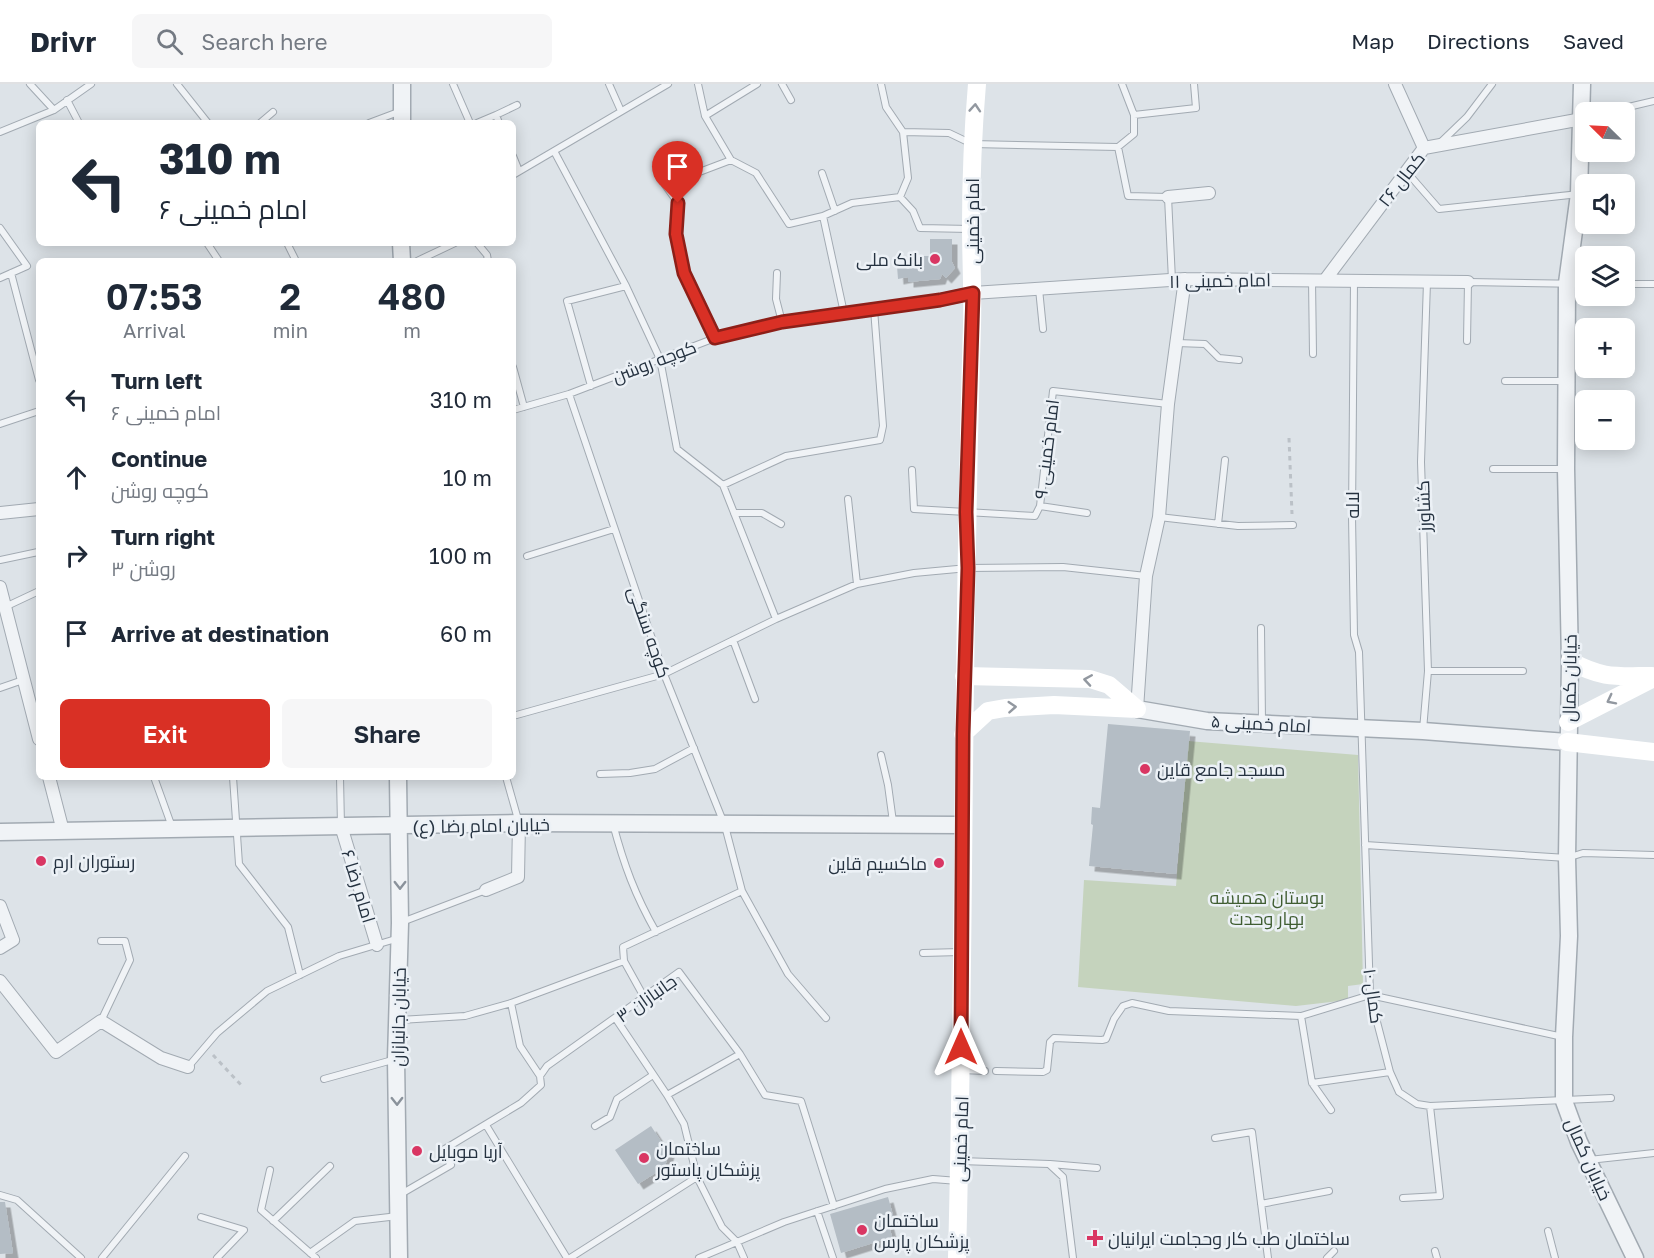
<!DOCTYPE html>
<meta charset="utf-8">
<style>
:root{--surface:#fff;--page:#f6f6f7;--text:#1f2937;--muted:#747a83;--line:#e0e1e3;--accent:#d93025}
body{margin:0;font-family:"Golos Text",Cairo,sans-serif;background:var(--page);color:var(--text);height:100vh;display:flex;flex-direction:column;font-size:22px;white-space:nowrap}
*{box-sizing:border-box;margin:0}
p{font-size:20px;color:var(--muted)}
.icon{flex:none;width:33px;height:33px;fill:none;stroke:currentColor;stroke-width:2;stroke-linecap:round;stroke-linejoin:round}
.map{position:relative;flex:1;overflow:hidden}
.panel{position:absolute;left:36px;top:174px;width:480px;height:522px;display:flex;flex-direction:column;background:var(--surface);border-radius:9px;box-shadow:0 3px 15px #0003}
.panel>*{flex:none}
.top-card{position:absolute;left:36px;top:36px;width:480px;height:126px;border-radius:9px;box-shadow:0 3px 15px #0003;background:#fff;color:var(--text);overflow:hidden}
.needle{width:39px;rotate:294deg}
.buttons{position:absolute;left:1575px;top:18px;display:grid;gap:12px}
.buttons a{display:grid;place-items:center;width:60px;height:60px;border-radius:9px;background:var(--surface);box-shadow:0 3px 15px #0003;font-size:30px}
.pin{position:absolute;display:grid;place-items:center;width:51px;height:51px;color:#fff;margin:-62px -26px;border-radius:50% 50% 50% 0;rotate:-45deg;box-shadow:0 0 6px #0007}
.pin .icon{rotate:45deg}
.me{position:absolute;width:66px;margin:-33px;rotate:0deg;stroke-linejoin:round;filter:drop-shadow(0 0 4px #0008)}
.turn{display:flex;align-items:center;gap:21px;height:126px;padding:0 24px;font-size:27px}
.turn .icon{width:78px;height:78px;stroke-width:2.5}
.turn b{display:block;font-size:42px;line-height:51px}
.eta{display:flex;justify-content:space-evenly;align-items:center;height:102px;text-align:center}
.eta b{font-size:36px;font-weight:600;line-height:42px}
.primary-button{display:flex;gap:12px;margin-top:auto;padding:12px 24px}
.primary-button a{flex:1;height:69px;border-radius:9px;background:var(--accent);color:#fff;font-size:24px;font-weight:600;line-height:69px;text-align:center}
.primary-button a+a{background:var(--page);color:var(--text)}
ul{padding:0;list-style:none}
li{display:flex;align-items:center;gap:18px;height:78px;padding:0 24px}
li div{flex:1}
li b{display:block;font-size:22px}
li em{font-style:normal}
header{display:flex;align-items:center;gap:36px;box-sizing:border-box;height:84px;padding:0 30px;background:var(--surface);border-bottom:2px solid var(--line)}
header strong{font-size:28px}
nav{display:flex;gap:33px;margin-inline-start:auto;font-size:21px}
.search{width:420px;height:54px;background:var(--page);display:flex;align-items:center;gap:15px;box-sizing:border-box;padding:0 21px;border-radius:9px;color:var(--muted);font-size:22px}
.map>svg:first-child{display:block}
.green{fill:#c5d3bd}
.building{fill:#b4bdc5;filter:url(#shadow)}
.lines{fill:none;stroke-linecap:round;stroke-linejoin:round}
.service-casing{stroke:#a2aab2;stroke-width:8}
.minor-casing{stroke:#a2aab2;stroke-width:14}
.tertiary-casing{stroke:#a2aab2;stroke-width:19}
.path{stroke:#bbc1c7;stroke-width:3;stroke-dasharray:4.5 4.5;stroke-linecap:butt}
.service{stroke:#f0f3f6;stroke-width:6}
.minor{stroke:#f0f3f6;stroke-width:12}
.tertiary{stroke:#f0f3f6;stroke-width:16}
.secondary{stroke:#fff;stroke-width:18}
.oneway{stroke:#9298a0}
.oneway2{stroke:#8a929b}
.route-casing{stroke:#8d1f18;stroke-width:15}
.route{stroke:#d93025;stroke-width:10}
.poi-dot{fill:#d93663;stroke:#ecf1f6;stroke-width:2}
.labels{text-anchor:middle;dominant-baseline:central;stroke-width:5;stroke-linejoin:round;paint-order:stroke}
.street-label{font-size:18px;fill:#253240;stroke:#ecf1f6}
.poi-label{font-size:18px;fill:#253240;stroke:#ecf1f6;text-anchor:start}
.park-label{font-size:18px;fill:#3f5d31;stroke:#ecf1f6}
</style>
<header>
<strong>Drivr</strong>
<div class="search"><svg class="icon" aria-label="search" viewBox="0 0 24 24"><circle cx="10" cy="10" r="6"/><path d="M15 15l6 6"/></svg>Search here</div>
<nav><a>Map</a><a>Directions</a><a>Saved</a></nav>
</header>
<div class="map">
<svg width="1654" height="1174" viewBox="0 0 1654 1174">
<defs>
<filter id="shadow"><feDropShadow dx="5.5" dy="5.5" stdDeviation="0" flood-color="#0004"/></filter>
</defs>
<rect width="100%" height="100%" fill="#dde3e8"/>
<!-- green -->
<path class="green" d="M1188,657L1358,671L1363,900L1348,902V916L1296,922L1078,903L1084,796L1176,802Z"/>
<!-- building -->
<path class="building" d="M930,155H952V178L955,184L946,194L942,190L940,195L908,198V193L898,195L897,182L916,180L920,172H930Z
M1108,640L1190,647L1176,790L1089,782L1093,741L1091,740L1092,723L1100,724Z
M651,1042L664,1062L671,1060L665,1083L638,1100L615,1066Z
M888,1113L894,1135L888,1137L892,1153L841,1169L830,1130Z
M0,1118H5L13,1169L0,1170Z"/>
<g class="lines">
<!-- service casing -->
<g class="service-casing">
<path id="service" d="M30,0L54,26
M177,0L208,39
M453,0L470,39
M609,0L621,27
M698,0L705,32L731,76L756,89L789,140L823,132L852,119L900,113L908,94L903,48L886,23L881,0
M782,0L791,16
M67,16L79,39
M1607,28L1654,17
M496,31L517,21
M1134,31L1196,24L1194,0
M705,32L757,0
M260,39L273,28
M369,39L401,27
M477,39L496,31L499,39
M0,48L54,26L91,0
M903,48L949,49L972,60L1118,63L1128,112L1168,113L1172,196
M1440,59L1467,33L1492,0
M1118,63L1134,50V31L1122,0
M554,67L626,202L660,275L677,365L723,401L776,535
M513,72L519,87
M1406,87L1439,125L1579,110
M822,89L835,127
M513,91L668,0
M900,113L913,127L920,144L970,145
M823,132L844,229
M0,144L27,182L0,194
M207,159L219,177
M287,159L296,177
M477,159L487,171L488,177
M417,177L455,159
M11,189L39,296
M777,189L776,215L782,238
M1312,196L1313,270
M1354,197L1352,432L1354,551L1359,568L1370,911L1390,988L1399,1008L1417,1020L1430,1022L1611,1014
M1624,200H1654
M1039,205L1043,245
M715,254L684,189L676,150L678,119L665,101L731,76
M1467,257L1468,198L1586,200
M1177,259L1205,260L1219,274L1239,276
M513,283L524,323
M1505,297H1566
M591,302L567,217L626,202
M569,310L664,590L725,742L742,807L788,890L826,934
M513,326L569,310L715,254L782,238L940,216
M0,340L39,327
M1493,385H1566
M912,386L914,425L1035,432L1040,422L1053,307L1168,320
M723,401L786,372L880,356L883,342L874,225
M848,415L857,500
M1040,422L1087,429
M734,429H762L781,440
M1159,433L1238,442L1293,441
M1218,440L1225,376
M527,472L614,445
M0,476L38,468
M5,523L39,507
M1261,544L1262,638
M733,556L755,615
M1428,587H1523
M0,604L23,596
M513,632L664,590L776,535L857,500L914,489L968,484L1063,483L1146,492
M1423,646L1428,587L1421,378L1427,198
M881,671L888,701L893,738
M600,690L630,689L655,685L694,664
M154,693L172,743
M233,693L239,780L288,843L300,891
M340,693L341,742
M506,693L519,739
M613,740C624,781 635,811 656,848
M1365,761L1567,774L1583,769L1654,771
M402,838L486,806
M923,869L960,868
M644,913L624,877L623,863L742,807
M511,919L520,962L540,992
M1301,932L1312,999L1331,1026
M616,935L667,1011L684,1040L697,1093L722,1143L737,1158L744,1174
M400,936L465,932L511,919L624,877
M101,937L130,876L125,857H101
M188,983L217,949L267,907L339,872L399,854
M962,986L985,987
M996,987L1043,988L1047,986L1050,958L1054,954L1102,956L1106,955L1114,935L1123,922L1132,919L1169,927L1301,932L1370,911L1563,953
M324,995L396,975
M1312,999L1390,988
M667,1011L740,970
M486,1041L567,1174
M595,1042L610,1033L617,1015L653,991
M1215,1054L1252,1048L1268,1174
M1589,1076L1654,1069
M961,1077L1049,1080L1063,1093L1073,1174
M1050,1080L1097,1084
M270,1086L261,1126L316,1174
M401,1110L451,1081L443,1066L521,1019L541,1001L540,992L547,982L679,888L740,970L765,1011L801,1017L834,1122
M0,1111L17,1116L81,1174
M1403,1114L1440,1112L1430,1022
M1261,1120L1329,1107
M817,1127L833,1174
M201,1133L244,1146L217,1174
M273,1137L330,1082
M1548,1147L1555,1174
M1435,1167L1437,1174
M310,1169L355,1137L398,1132
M102,1174L185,1072
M570,1174L697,1093
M699,1174L784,1138L885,1105L933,1095L958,1097
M1327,1174L1334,1167"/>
</g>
<!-- minor casing -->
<g class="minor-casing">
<path id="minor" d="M1395,0L1424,64
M1168,113L1209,109
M1325,196L1424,64L1582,35
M940,216L973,209L1185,195L1468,198
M0,429L39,425
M0,503L39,655
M1137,625L1146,492L1159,433L1168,320L1185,195
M49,693L63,747
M341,742L377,861
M486,806L518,793L519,739
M0,822L13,856L0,864
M0,897L56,968L101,937L161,974L188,983"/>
</g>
<!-- tertiary casing -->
<g class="tertiary-casing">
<path id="tertiary" d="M1582,0L1579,110L1567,199L1566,385L1570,577L1567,774L1569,852L1564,953V1017L1579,1058L1635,1174
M402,39V0
M401,159L402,177
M1137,625L1207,637L1423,647L1567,658
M398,693L400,839L396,975L399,1174
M0,748L519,739L962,741"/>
</g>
<!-- path -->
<path class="path" d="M1289,354L1292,430
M213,971L242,1002"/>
<!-- service -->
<use href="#service" class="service"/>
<!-- minor -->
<use href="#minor" class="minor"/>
<!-- tertiary -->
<use href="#tertiary" class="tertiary"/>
<!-- secondary -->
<path class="secondary" d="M1570,577C1603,595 1616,592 1652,592
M964,592L1090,595L1109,601L1137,625
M1568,638L1654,594
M963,650L988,627L1005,624L1054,621L1137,625
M1567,658L1654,668
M957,1174C965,863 962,552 972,242C973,208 971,175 971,141C971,94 973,47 977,0"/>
</g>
<!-- one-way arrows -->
<defs><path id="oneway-chevron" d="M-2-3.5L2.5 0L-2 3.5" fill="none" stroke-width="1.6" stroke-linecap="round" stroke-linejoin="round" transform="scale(1.5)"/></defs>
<g class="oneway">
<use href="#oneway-chevron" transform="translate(975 24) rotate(-86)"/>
<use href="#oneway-chevron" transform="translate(1088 596) rotate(-171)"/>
<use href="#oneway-chevron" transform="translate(1611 616) rotate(153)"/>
<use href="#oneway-chevron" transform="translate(1012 623) rotate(-4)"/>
</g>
<g class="oneway2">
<use href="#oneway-chevron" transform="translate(400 801) rotate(90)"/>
<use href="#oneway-chevron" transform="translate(397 1017) rotate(89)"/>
</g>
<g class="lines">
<!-- route casing -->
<g class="route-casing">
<path id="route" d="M678,119L676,150L684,189L715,254L782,238L940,216L973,209L966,428L968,484L963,650L961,963"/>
</g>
<!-- route -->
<use href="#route" class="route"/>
</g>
<!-- markers -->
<g class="poi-dot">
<circle cx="935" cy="175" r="6"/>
<circle cx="1145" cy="685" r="6"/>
<circle cx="41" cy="777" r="6"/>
<circle cx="939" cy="779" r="6"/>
<circle cx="417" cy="1067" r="6"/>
<circle cx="644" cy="1074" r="6"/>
<circle cx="862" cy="1146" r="6"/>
<path d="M1092 1145h6v6h6v6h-6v6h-6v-6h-6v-6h6z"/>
</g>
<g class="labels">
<!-- street labels -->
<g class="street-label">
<text transform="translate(1401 95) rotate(-52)">کمال ۲۶</text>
<text transform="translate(972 137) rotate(-90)">امام خمینی</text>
<text transform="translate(1220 196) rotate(-1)">امام خمینی ۱۱</text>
<text transform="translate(654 277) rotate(-21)">کوچه روشن</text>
<text transform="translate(1046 365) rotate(-83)">امام خمینی ۹</text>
<text transform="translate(1352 421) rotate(-90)">لاله</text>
<text transform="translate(1423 422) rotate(-92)">کشاورز</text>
<text transform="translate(650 548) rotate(71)">کوچه سنگی</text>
<text transform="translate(1569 594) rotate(-89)">خیابان کمال</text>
<text transform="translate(1261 639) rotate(3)">امام خمینی ۵</text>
<text transform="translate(481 741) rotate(-1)">خیابان امام رضا (ع)</text>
<text transform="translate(359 802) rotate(73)">امام رضا ۶</text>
<text transform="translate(1374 912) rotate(82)">کمال ۱۰</text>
<text transform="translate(646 914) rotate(-35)">جانبازان ۳</text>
<text transform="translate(398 933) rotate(-89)">خیابان جانبازان</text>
<text transform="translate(960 1055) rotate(-88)">امام خمینی</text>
<text transform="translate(1589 1075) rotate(66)">خیابان کمال</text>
</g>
<!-- poi labels -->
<g class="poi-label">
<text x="923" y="175" text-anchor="end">بانک ملی</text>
<text x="1157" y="685">مسجد جامع قاین</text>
<text x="53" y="777">رستوران ارم</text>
<text x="927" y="779" text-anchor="end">ماکسیم قاین</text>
<text x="656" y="1064">ساختمان<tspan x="656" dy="21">پزشکان پاستور</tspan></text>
<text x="429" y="1067">آریا موبایل</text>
<text x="874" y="1136">ساختمان<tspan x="874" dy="21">پزشکان پارس</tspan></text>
<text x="1108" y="1154">ساختمان طب کار و‌حجامت ایرانیان</text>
</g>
<!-- park labels -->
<g class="park-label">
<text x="1267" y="813">بوستان همیشه<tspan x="1267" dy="21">بهار وحدت</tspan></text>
</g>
</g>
</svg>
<div class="buttons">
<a><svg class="needle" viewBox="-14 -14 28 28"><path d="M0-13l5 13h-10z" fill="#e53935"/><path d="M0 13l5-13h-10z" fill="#747a83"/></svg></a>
<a><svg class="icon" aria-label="sound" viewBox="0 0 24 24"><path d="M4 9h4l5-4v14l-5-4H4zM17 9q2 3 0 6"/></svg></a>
<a><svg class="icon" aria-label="layers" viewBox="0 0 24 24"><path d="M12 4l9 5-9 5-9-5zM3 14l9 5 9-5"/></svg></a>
<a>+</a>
<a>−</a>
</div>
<div class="pin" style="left:678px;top:119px;background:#d93025"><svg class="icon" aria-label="arrive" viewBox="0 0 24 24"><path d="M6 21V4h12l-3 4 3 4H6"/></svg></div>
<svg class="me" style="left:961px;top:963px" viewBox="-20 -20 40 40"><path d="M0-17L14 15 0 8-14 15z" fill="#d93025" stroke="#fff" stroke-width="4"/></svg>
<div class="top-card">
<div class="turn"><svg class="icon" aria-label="left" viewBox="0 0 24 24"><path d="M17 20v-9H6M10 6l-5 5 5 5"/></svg><div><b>310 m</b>امام خمینی ۶</div></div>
</div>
<section class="panel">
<div class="eta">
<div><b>07:53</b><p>Arrival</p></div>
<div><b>2</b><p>min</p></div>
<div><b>480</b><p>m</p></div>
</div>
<ul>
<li><svg class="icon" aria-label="left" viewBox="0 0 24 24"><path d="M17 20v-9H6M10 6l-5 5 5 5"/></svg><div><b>Turn left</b><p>امام خمینی ۶</p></div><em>310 m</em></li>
<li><svg class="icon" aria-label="ahead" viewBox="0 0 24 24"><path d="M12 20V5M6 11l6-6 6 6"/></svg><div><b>Continue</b><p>کوچه روشن</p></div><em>10 m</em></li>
<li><svg class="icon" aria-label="right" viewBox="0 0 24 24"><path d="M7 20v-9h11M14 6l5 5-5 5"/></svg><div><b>Turn right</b><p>روشن ۳</p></div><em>100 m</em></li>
<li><svg class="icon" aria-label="arrive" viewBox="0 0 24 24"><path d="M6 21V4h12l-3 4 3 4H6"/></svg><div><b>Arrive at destination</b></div><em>60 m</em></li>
</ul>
<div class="primary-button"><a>Exit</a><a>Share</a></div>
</section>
</div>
